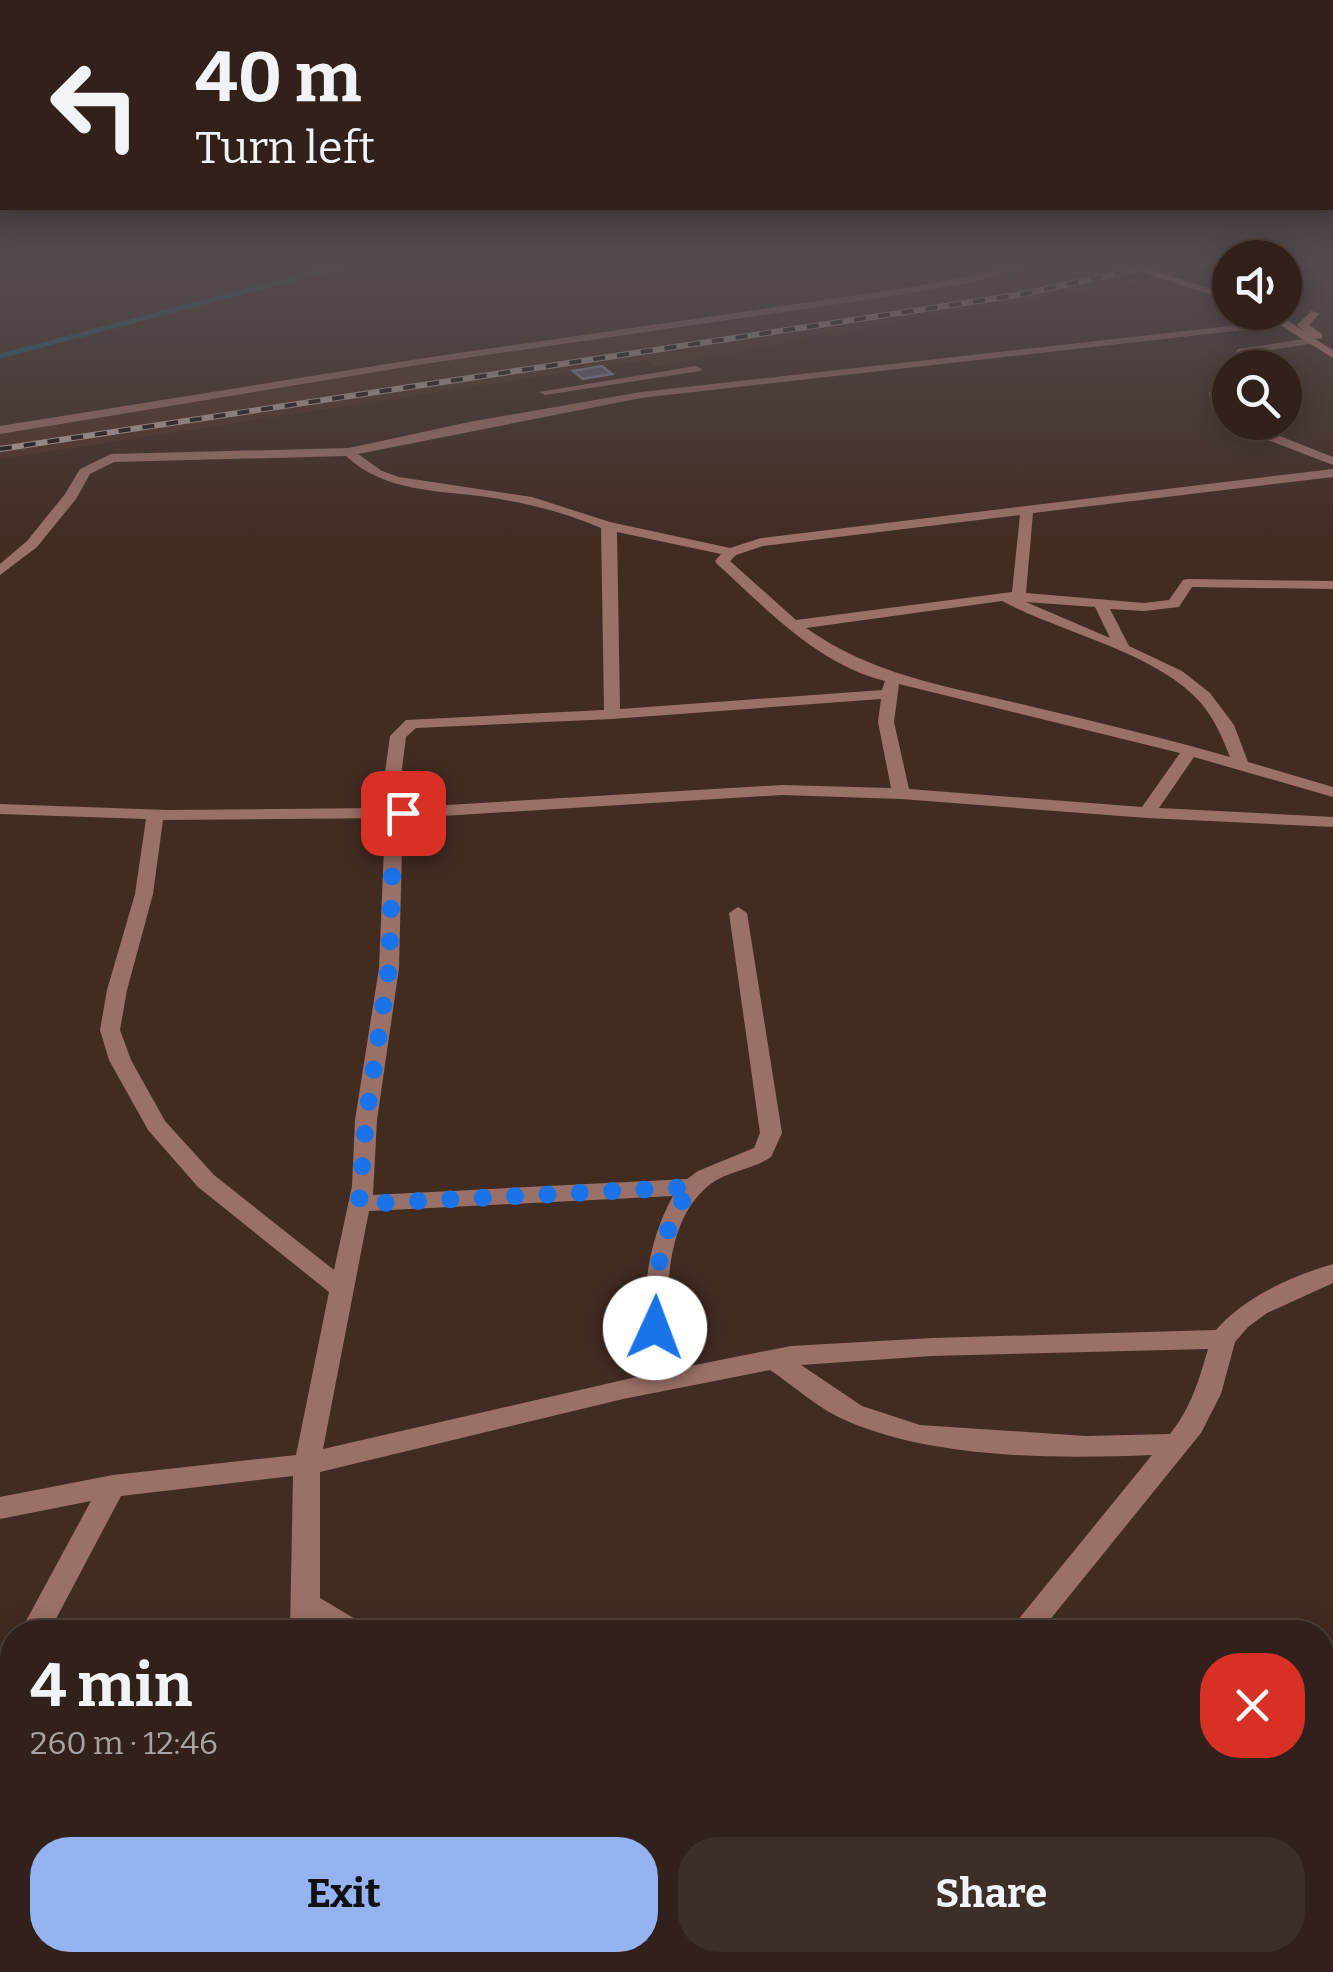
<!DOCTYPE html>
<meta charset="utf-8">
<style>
:root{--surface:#32211a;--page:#3d2e27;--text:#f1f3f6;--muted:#a8a3a2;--line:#4d3e39;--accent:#95b2f1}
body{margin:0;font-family:Bitter,serif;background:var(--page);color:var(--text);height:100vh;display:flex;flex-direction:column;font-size:38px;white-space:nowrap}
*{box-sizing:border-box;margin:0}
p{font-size:32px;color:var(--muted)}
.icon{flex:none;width:55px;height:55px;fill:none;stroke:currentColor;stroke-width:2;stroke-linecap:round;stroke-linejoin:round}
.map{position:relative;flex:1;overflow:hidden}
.side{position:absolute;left:0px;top:1620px;width:1335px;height:352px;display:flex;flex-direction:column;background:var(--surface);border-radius:40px 40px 0 0;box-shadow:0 5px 25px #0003,0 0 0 2px var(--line)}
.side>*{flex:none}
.guide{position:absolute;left:0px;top:0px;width:1335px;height:210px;box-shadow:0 5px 25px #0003,0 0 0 2px var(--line);background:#32211a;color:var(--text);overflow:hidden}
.fabs{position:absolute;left:1212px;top:240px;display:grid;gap:20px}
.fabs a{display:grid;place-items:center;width:90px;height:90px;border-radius:50%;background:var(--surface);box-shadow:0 5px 25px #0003,0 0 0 2px var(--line);font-size:50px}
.pin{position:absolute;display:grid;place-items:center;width:85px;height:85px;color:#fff;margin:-42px;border-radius:20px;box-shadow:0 5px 15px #0006}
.me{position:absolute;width:110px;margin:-55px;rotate:2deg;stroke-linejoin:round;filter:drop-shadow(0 0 8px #0008)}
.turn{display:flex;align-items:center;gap:35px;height:210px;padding:0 30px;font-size:45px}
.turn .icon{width:130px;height:130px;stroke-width:2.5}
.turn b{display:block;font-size:70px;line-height:85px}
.round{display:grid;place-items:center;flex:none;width:105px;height:105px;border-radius:40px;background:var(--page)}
.summary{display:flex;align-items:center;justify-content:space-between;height:170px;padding:0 30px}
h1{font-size:60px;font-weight:700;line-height:75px}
.action{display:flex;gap:20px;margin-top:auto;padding:20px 30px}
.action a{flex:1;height:115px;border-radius:40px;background:var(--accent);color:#111;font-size:40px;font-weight:700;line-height:115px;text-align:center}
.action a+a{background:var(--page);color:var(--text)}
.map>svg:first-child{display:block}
.built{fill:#503326}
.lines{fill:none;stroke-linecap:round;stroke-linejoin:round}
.stream{stroke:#186767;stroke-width:5}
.building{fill:#66637a;stroke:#928fa8;stroke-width:2.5}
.street{fill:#9a7168;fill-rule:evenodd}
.secondary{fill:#d59486;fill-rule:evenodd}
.rail-casing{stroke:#b8a79f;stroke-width:6}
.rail{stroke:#211713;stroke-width:4;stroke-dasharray:12;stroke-linecap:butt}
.route{stroke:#1a73e8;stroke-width:18;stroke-dasharray:0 32.4}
</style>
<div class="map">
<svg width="1333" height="1972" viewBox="0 0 1333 1972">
<rect width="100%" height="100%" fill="#422c22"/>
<!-- built -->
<path class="built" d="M1035,264H1101L1148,281L907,319L835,336L824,332L785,343L655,367L646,360L0,459V434L321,380L897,294Z"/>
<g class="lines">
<!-- stream -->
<path class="stream" d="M0,356L348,264"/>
</g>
<!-- building -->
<path class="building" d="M602,366L612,374L583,379L573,371Z"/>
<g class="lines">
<!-- street -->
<path class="street" d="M1015,264H1032L974,282L899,295L418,365L0,434V426L418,359L899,289L973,276Z
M1284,320L1288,321V325L641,398L358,454L382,471L399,477L532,497L610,522L730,548L761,538L1333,469V477L1033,513L1026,593L1144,603L1169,600L1183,580L1188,579L1333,581V589L1192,587L1179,607L1144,611L1110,609L1129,646L1182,671L1210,693L1234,725L1248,762L1333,787V797L1194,757L1159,808L1333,817V827L1147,818L901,799L782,795L410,818L402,848L399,968L377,1120L373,1195L687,1179L698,1171L754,1148L760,1133L729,913L738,907L747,913L782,1133L771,1157C752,1170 725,1171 708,1186C659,1227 667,1313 670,1370L791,1346L932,1338L1216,1330C1244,1297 1292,1276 1333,1264V1283L1267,1313L1248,1327L1235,1342L1221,1394L1201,1433L1040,1632H1008L1152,1455C1057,1459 935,1459 847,1421C820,1410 794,1386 770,1370L623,1399L320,1472V1598L362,1623L366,1632H328L320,1628L319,1632H290L293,1476L121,1496L49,1632H20L91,1501L0,1519V1497L113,1475L296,1455L329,1292L198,1187L148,1130L109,1060L100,1030L107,990L135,894L146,819L0,814V804L168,810L380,808L390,736L406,720L604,710L601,528C564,512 526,503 487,497C437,490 384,492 346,456L114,462L90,474L76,499L37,547L0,575V564L27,541L65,494L80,469L111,454L349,448L469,422L641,392ZM1020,515L1012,592L796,620L730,561L736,555L763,546ZM617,532L721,554L715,561L717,564C767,609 817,664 885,681L882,690L620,709ZM1002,601C1061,633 1156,652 1201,703C1215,720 1222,737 1230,757C1164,738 1097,722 1029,706C948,686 876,677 806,628ZM1026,602L1095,607L1110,638ZM899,684L1180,753L1142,807L909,789L894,722ZM881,699L878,722L891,788L782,785L397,808L406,737L416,728L612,719ZM393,818L384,848L379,968L355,1120L352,1186L334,1270L214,1175L165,1121L131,1060L120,1030L127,990L153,894L163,820ZM673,1196C642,1251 642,1313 645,1375L323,1449L369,1211ZM1208,1349C1199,1380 1191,1408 1170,1434L1086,1436L920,1425L862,1406L801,1365L932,1356Z
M1311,338L1315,339V343L1246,354L1237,368H1230V379L1221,393L1230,422H1244L1333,457V465L1226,424L1213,412L1209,393L1238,349Z
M696,366L702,369L700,371L545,395L539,392Z
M12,1659V1701L0,1709V1665Z
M263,1960H297L296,1972H262Z
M766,1960H802L797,1972H761Z
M882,1960H935L940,1972H887Z"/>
<!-- secondary -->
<path class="secondary" d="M1117,264H1133L1230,295V301Z
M1311,311L1320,313L1309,325L1322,334V338L1315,339L1333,350V358L1280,325L1274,312H1284L1288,321L1305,332L1297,325Z"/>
<!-- rail casing -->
<g class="rail-casing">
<path id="rail" d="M0,449L1018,295L1161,264"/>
</g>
<!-- rail -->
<use href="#rail" class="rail"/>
</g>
<!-- sky -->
<linearGradient id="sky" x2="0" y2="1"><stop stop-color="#241813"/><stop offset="0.49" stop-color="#544b4f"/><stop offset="1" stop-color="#544b4f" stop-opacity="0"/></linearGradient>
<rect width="1333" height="540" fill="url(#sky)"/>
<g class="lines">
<!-- route -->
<path class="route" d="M403,813L393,848L389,968L366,1120L359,1204L692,1187C662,1224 652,1282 655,1328"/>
</g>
</svg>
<div class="fabs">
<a><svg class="icon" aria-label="sound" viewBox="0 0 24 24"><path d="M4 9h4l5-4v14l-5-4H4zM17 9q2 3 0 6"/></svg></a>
<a><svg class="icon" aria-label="search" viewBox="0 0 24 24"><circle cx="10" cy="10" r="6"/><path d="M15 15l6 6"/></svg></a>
</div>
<div class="pin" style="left:403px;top:813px;background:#d93025"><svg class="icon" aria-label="arrive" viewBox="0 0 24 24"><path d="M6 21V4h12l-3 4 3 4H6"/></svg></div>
<svg class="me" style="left:655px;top:1328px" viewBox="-20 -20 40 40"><circle r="19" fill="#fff"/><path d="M0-13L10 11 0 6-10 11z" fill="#1a73e8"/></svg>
<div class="guide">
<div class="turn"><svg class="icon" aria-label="left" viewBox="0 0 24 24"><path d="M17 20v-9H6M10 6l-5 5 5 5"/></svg><div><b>40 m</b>Turn left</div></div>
</div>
<section class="side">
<div class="summary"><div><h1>4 min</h1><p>260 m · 12:46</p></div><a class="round" style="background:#d93025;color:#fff"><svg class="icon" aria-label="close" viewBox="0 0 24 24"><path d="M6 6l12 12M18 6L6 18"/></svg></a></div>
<div class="action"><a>Exit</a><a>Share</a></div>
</section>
</div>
